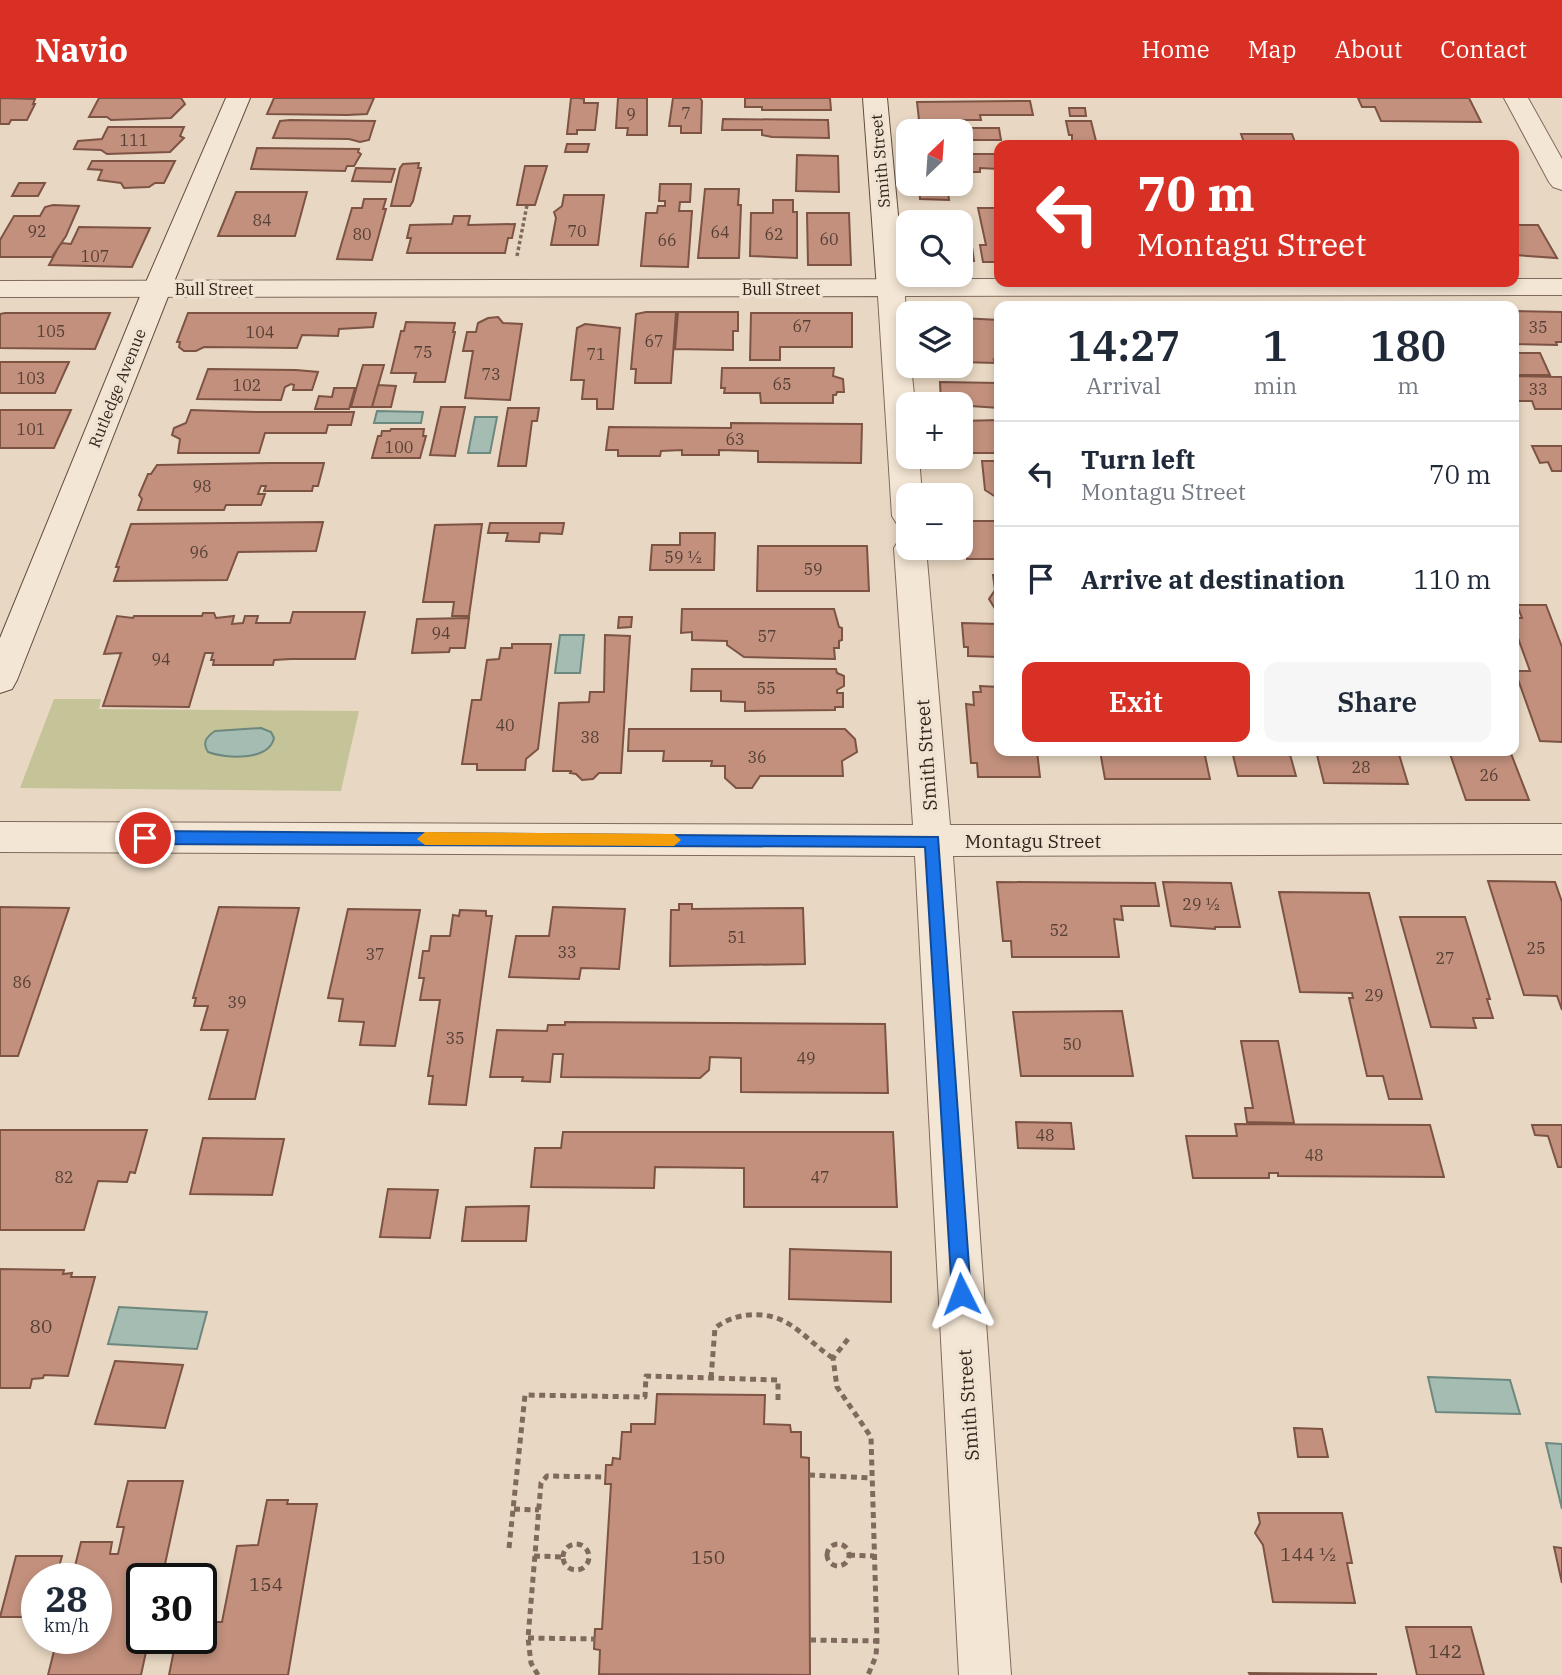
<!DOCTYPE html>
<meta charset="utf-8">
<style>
:root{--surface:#fff;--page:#f6f6f7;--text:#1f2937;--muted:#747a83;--line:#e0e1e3;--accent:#d93025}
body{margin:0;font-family:"IBM Plex Serif",serif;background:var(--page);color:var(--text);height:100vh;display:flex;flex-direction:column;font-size:26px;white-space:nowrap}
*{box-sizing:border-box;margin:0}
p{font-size:23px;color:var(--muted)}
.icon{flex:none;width:38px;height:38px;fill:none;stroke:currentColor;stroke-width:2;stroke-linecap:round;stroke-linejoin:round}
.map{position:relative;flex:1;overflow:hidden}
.details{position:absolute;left:994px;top:203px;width:525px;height:455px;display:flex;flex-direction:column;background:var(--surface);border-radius:14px;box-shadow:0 4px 10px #0003}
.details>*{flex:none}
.hud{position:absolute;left:994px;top:42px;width:525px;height:147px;border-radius:14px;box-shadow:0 4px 10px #0003;background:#d93025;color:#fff;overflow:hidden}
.needle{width:46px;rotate:25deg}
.fabs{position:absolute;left:896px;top:21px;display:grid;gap:14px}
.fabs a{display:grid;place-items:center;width:77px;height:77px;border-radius:14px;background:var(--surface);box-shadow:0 4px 10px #0003;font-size:35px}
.speed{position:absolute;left:21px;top:1465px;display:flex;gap:14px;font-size:35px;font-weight:700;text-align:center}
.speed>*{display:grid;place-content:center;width:91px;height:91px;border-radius:50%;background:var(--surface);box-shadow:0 4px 10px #0003;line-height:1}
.speed small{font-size:18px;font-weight:400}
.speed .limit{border:4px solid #111;border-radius:10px;background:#fff;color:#111}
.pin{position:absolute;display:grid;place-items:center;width:60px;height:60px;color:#fff;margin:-30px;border:4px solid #fff;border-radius:50%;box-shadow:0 2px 7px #0007}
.me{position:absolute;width:77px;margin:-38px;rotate:357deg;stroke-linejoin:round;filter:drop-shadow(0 0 5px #0008)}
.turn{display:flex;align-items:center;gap:24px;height:147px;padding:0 28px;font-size:32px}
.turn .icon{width:91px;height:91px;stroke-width:2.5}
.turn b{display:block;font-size:49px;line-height:60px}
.eta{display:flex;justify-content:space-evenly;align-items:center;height:119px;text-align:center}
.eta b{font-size:42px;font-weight:600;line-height:49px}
.button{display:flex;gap:14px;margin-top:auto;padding:14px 28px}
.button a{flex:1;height:80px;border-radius:14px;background:var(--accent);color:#fff;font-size:28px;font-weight:600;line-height:80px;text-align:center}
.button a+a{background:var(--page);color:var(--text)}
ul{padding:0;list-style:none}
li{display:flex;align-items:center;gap:21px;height:105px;padding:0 28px;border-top:2px solid var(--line)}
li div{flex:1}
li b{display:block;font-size:26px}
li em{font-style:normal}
header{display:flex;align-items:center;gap:42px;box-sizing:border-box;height:98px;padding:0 35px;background:var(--accent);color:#fff}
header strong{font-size:33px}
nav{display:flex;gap:38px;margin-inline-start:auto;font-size:24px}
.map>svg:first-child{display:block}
.green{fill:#c5c498}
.water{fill:#a4bcb2;stroke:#6d887e;stroke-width:2}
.building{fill:#c2907d;stroke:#7d5344;stroke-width:2}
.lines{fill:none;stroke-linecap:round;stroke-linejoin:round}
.street-casing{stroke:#806a5c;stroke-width:2}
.secondary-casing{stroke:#624c3f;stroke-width:2}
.path-far1{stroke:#806a5c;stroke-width:3.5;stroke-dasharray:3.5 2.5;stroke-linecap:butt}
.path{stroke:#806a5c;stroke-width:5;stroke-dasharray:6 4.5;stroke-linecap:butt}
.street{fill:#f4e6d5;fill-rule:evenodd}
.secondary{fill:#f4e6d5;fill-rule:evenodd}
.route{fill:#1a73e8;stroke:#114b97;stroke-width:2}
.slow{fill:#f59e0b}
.labels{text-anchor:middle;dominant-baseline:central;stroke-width:7;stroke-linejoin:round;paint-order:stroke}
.number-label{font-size:16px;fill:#564036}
.far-street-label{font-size:16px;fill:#32251e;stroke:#f1e3d1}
.street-label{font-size:19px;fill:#32251e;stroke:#f1e3d1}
.near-number-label{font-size:19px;fill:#564036}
</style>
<header>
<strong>Navio</strong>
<nav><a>Home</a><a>Map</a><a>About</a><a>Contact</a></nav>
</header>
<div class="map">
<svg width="1562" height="1577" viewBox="0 0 1562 1577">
<rect width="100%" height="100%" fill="#e8d8c3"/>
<!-- green -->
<path class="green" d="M54,601H101L99,611L359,613L341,693L20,690Z"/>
<!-- water -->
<path class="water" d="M377,313L423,314L421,325H374Z
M475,319H497L490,355H468Z
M560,537H584L580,575H555Z
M261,630L271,634L274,640C269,663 226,661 208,654C202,645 206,639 215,633Z
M119,1209L207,1214L197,1251L108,1246Z
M1428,1279L1510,1282L1520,1316L1436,1314Z
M1546,1345L1562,1346V1411Z"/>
<!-- building -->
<path class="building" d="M0,0L35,1L33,6H35L27,22H11L9,26H0Z
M99,0H181L185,6L171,20L111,22L107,19H89Z
M274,0H374L367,16L347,17L267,16Z
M571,0H580L584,1V5H598L595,32H577V36H567Z
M618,0H647V37H627L628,30H616Z
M673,0H700L702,3L701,35H681V28H669Z
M745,0H830L831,12H762V9H745Z
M1358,0H1469L1481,24L1381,23L1375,9H1362Z
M1030,3L1033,17H980L981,22H919L917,4Z
M1069,10H1085L1086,18H1070Z
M723,21L828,22L829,40L772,39L762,37V32H722Z
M290,22L375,23L369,42L360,44L349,41L273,40L280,23Z
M1066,23H1091L1097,47H1072V37H1069Z
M108,29H184L180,38L184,40L170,54L107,56L101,52L74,51L78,43L102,41Z
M910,30H999L1001,42H969L970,48H961V33H911Z
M1241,36H1292L1296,47H1245Z
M567,46H589L587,54H565Z
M257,50L359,51L358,54L361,56L354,68H347L345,73L251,71Z
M961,56H999V71L980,70V74H961Z
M797,57L838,58L839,94L796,93Z
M92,63H175L164,85H155L149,89L124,90L121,85L98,82L102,72L88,71Z
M419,65L418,70H421L413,103L410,108H391L400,70L403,66Z
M525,68H547L535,107H517Z
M356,70L395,71L391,84L352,83Z
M19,85H45L38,98H12Z
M660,86H691L690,104H680L679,113H692L688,169L641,168L646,115H657L658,108H665V103H659Z
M919,86H947L949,102L920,101Z
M705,91H739L738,107H741L739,160H698Z
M236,94H307L295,138H218Z
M564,97H604L598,147H551L556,120L554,114L562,108Z
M364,101H386L383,111H386L372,162L337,161L352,110H362Z
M773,102H793V114H797V160L750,158L751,115H773Z
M53,107L79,108L66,138L52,159H0V142L14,118H40L45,109Z
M978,110H999V164H983L980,147H986Z
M807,115H849L851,167H808Z
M454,118H470L468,127L515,126L512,140H508L505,155H407L411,140H407L410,127L452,126Z
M920,120H968L974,163H961V124H921Z
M1514,127H1538L1557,160L1514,157Z
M79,129L150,130L132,169L49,167L59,148L62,145L71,146Z
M1514,213L1562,214V244H1556L1557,247L1514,246Z
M646,214H676L671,285H635L636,271H631L636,216Z
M678,214H738V233H733V252L675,251Z
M5,215H110L95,251L0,250V216Z
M188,215H376L373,229L339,231L338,238L302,237L297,250L204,249L196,253H184L179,249L180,244H177Z
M751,215H852V249H780V262H750Z
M498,219L503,225L522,226L510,302L465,300L473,253H463L467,234H476L478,225L488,220Z
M961,220L999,222V265L994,262L995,265L961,264Z
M406,224L455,225L453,234H455L445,284H414L416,275H391L401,233H404Z
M585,226L620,230L613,311H597V301H582L584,282H571L577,230Z
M1514,255H1540L1550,277H1514Z
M0,264H69L55,295H0Z
M363,267H384L372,309H351Z
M722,270H834L833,278L843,281L844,294H837L836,297H833V305H761L760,295H724L725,290H721Z
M208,271L296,272L318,274L312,292H293L294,287L291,286L285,289L281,302L197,301Z
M1514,278L1562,279V311H1535L1532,303H1514Z
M940,284L999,285V310L941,306Z
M378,287L396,288L391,309H372Z
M334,290H355L349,311H315L319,298L332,299Z
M441,309H465L455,358L430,357Z
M508,310H539L537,323H532L526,368H498Z
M0,312H71L54,350H0Z
M191,312L258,314H354L351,327H328L326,335H265L259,355H178L180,341L172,337L174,330L186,325Z
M999,322V355H966L961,323Z
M731,325L862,326L861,365L758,364V353L719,352V357H682V352L661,353L660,358H618V352H606L609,329L731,330Z
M391,331H424L423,338H426L420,360H372L378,338H381L382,333H390Z
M1532,348H1562V373H1552L1548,364L1540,365Z
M982,363H999V401L985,392Z
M272,365H324L318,388H313L312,393H264L266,388H261L258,396H265L261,407H226L224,412H138L142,401L139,397L148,376H151L157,367Z
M964,423H999V461H967Z
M323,424L316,453L238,454L227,482L114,483L119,469H116L131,426Z
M490,425H564L562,436L540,435L539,444L506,443L508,435H488Z
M482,426L469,518H452L454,504H423L435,427Z
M680,435H715L714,472H650L652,447H680Z
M758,448H867L869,493H757Z
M993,477H999V517L989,501L995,492Z
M1517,507H1546L1562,549V644L1540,643L1515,573H1530L1514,529V520H1522Z
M682,511H834L839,529L842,530V542L839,543V550H834L835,561L744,559L727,547V543L692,542V534L681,535Z
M293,514H365L355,561H291L274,562L273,567H213L214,562H211L213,555H205L189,609L103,608L121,555L104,556L117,518L133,520L134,518H202L203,515H214L216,520L234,518L232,526L243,525L245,518H258L256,525H290Z
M619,519H632L631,529L618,530Z
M469,520L465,550H450L449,554L412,555L417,521Z
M962,525L999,526V559L968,558V549H964Z
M605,537L630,538L621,675H599L593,681L582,682L576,676L570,675L571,673H553L559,605L589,604L590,594H604Z
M512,546H551L538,651L526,661L525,672H477V666H462L472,602H481L487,562L499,561L501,550H512Z
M692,571H836L837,575L844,578V588L837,592V595H843V609H835V612L745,613V604L721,603V593H691Z
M980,588L999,589V653H1037L1040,679H978L977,665H971L966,606L974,607L973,594H981Z
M629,631H845L855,641L857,654L842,663L843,678H760L752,690H736L725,680V668H711L712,663H663L664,653H628Z
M1100,653H1204L1210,681H1105Z
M1232,653H1289L1296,678H1238Z
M1316,653H1398L1408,686L1324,685Z
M1449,653H1510L1529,702H1466Z
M1488,783L1555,784L1562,804V912L1557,898L1524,897Z
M997,784L1155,785L1159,808H1121L1123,822L1114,821L1119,859H1012L1011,843H1003Z
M1163,784L1231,785L1240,829H1215V831L1171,828Z
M1279,794L1369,795L1422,1001H1389L1383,978H1367L1349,900H1353L1352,895L1300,894Z
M679,806H692V811L803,810L805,866L670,868L671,812H679Z
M0,809L69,810L18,958H0Z
M219,809L299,810L255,1001H209L228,932H201L208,908H194L196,900H193Z
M553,809L625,811L619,871L581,870L579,881L509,879L516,838H549Z
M348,811L420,812L395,948L360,947L364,924L339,923L343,901L328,900Z
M460,812L486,813V818H492L466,1007L429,1006L433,978H428L440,902H420L424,880H419L423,853H429L431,838H450L453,817L459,818Z
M1400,819H1465L1490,901H1487L1493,920H1473L1476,930L1431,929Z
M1122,913L1133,978H1021L1013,914Z
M565,924L885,926L888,995L741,994V960L710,959L709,972L700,980L561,979L563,956H553L550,984L522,983L523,979H490L497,932L547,933L548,927H565Z
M1241,943H1278L1294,1025L1247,1024L1245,1010H1253Z
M1016,1024L1071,1025L1074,1051L1018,1050Z
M1235,1026L1430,1027L1444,1079L1278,1078V1075H1269V1080H1193L1186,1038H1237Z
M1532,1027H1562V1069H1558L1548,1038L1535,1037Z
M0,1032H147L135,1075L130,1074L127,1084L98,1083L84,1132H0Z
M563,1034H893L897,1109H744V1070L655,1069L654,1090L531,1089L535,1050H561Z
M203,1040L284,1041L272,1097L190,1096Z
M388,1091L438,1092L430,1140L380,1139Z
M529,1108L526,1143H462L466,1109Z
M790,1151L891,1154V1204L789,1201Z
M0,1171L64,1172L63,1176L72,1175L71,1179H95L68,1278L44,1277L43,1280L32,1281L30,1290H0Z
M115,1263L183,1267L165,1330L95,1326Z
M657,1296L765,1297L764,1326L790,1327L791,1334H801V1359L809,1360L810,1577L599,1576L600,1552L594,1551L595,1531H602L611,1386H605L606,1367H612L613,1360L620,1361L622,1334H631V1326H655Z
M1294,1330L1322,1331L1328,1359H1298Z
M128,1383H183L162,1480H142V1540H149L141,1577H48L54,1553L46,1540H96V1480H72L81,1444H112L110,1456H118L124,1429H117Z
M267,1402H288L287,1406H317L288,1577H169L174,1552H203L209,1524H222L237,1448L258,1447Z
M1258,1415H1342L1352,1465H1347L1355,1505L1273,1504L1263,1447L1255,1435L1260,1425Z
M1554,1449L1562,1450V1485Z
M16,1458H62L56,1480H37V1519H0Z
M1406,1529H1471L1484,1577H1417Z
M1249,1575L1376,1576V1577H1250Z"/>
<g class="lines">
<!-- street casing -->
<g class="street-casing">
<path id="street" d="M1504,0H1528L1562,61V92L1553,89L1549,84Z
M999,181V184H1514V181H1562V197L905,198L908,268H911L915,306H908V359H919L922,397H908V429L897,426L892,418L878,198L0,199V183Z
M908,439V450H926L950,727L1562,726V756L953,758L1011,1577H959L915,758L0,754V724L913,727L894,450L899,442Z"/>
</g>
<!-- secondary casing -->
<g class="secondary-casing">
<path id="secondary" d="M226,0H250L171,191L17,582L12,591L0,595V540L143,191Z
M863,0H887L905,191L901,197L891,199L881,197L877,191Z"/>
</g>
<!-- path-far1 -->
<path class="path-far1" d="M517,158L527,107"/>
<!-- path -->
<path class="path" d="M848,1241L833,1260L837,1289L871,1339L877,1543L876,1558L868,1577
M711,1280L715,1230C735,1214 767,1212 789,1226C805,1236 817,1250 833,1260
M809,1377L872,1380
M514,1411L539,1412
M827 1457a11 11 0 1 1 22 0a11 11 0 1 1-22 0Z
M563 1459a13 13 0 1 1 26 0a13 13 0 1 1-26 0Z
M509,1450L525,1297L645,1299L646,1278L778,1282V1303
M849,1457L874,1458
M534,1458L564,1459
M528,1540L595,1541
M810,1542L877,1543
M538,1577L531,1565L528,1540L541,1385L547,1378L606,1379"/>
<!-- street -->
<use href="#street" class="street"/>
<!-- secondary -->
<use href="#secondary" class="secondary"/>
</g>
<!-- route -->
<path class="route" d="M145,733L938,739L971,1196L968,1203L961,1206L954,1203L952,1196L925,749L145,746L137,740Z"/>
<!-- slow -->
<path class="slow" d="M425,734L674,736L681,742L674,748L425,747L417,741Z"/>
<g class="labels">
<!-- number labels -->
<g class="number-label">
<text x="686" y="15">7</text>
<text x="631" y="16">9</text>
<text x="134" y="42">111</text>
<text x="262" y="122">84</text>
<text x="37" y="133">92</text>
<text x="577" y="133">70</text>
<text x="720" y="134">64</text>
<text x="362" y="136">80</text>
<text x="774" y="136">62</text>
<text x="829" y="141">60</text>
<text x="667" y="142">66</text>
<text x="95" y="158">107</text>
<text x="802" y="228">67</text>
<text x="1538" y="229">35</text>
<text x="51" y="233">105</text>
<text x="260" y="234">104</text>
<text x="654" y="243">67</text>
<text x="423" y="254">75</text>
<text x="596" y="256">71</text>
<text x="491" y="276">73</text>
<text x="31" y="280">103</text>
<text x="782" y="286">65</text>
<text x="247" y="287">102</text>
<text x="1538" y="291">33</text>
<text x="31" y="331">101</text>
<text x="735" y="341">63</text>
<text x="399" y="349">100</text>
<text x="202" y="388">98</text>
<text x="199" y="454">96</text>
<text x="683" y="459">59 ½</text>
<text x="813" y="471">59</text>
<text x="441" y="535">94</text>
<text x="767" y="538">57</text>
<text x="161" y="561">94</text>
<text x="766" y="590">55</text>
<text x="505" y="627">40</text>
<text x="590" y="639">38</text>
<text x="757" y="659">36</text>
<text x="1361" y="669">28</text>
<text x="1489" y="677">26</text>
<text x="1201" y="806">29 ½</text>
<text x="1059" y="832">52</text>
<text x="737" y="839">51</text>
<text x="1536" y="850">25</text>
<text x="567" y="854">33</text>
<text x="375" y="856">37</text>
<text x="1445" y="860">27</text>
<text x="22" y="884">86</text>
<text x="1374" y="897">29</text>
<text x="237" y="904">39</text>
<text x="455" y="940">35</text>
<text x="1072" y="946">50</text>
<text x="806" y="960">49</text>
<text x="1045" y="1037">48</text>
<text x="1314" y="1057">48</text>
<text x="64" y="1079">82</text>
<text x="820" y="1079">47</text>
</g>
<!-- far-street labels -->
<g class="far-street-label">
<text transform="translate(880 63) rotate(-95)">Smith Street</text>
<text x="214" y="191">Bull Street</text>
<text x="781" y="191">Bull Street</text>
<text transform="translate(117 290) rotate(-68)">Rutledge Avenue</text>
</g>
<!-- street labels -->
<g class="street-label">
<text transform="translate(926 657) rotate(-94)">Smith Street</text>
<text x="1033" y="743">Montagu Street</text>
<text transform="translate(968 1307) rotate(-94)">Smith Street</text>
</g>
<!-- near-number labels -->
<g class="near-number-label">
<text x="41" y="1228">80</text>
<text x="1308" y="1456">144 ½</text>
<text x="708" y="1459">150</text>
<text x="266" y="1486">154</text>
<text x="1445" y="1553">142</text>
</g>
</g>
</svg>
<div class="fabs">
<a><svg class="needle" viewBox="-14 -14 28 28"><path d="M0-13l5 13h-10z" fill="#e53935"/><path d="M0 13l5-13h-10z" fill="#747a83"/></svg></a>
<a><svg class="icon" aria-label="search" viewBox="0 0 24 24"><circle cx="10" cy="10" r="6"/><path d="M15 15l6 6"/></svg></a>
<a><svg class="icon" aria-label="layers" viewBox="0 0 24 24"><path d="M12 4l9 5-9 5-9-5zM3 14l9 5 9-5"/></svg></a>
<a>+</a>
<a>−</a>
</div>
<div class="speed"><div>28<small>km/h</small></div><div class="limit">30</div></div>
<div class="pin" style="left:145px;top:740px;background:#d93025"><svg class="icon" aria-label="arrive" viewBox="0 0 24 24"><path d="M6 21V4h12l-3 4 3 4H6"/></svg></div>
<svg class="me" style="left:961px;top:1196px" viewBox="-20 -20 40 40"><path d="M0-17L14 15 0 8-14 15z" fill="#1a73e8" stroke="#fff" stroke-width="4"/></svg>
<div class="hud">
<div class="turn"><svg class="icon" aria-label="left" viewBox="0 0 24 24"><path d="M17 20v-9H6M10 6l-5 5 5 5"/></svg><div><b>70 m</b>Montagu Street</div></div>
</div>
<section class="details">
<div class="eta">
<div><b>14:27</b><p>Arrival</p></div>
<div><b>1</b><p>min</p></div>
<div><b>180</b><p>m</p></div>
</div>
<ul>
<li><svg class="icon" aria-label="left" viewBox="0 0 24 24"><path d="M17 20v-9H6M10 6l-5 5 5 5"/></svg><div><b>Turn left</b><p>Montagu Street</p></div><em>70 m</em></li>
<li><svg class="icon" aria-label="arrive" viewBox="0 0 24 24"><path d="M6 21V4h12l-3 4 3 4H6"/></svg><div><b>Arrive at destination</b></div><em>110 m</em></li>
</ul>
<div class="button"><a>Exit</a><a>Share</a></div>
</section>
</div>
